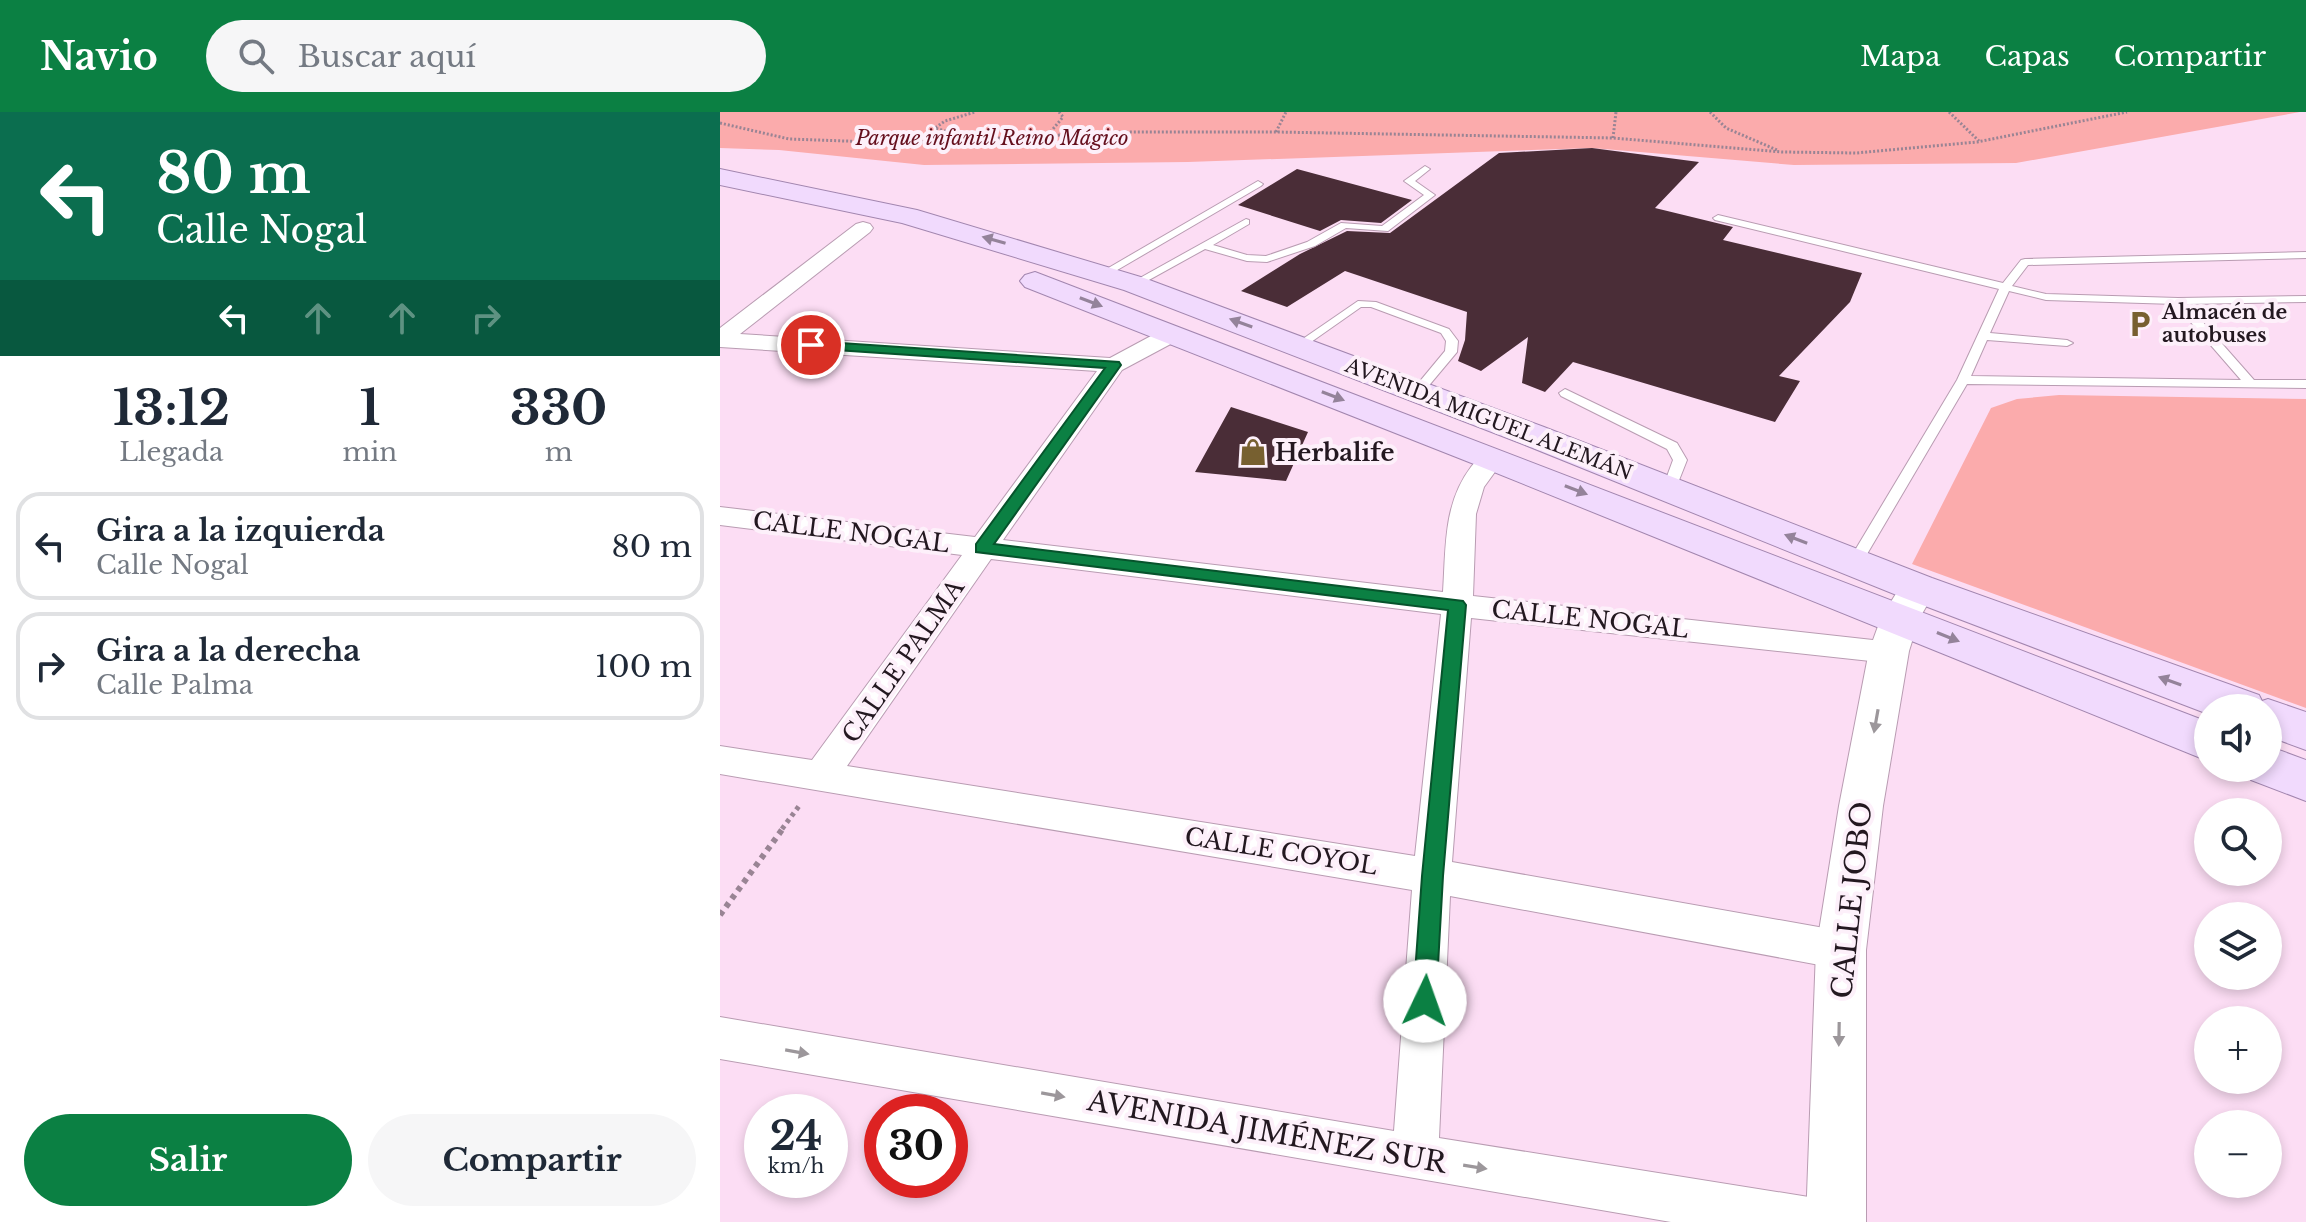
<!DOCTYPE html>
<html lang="es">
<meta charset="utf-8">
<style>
:root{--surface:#fff;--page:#f6f6f7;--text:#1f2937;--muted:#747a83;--line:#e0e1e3;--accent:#0b8043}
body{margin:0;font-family:"Libre Baskerville",serif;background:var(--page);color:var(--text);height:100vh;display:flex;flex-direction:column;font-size:30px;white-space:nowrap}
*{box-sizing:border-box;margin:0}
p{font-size:26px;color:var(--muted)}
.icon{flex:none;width:44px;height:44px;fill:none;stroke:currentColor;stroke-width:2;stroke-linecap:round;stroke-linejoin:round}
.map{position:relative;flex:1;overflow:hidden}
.panel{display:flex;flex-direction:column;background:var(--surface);width:720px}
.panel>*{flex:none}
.top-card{background:#0b6e4f;color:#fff;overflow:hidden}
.buttons{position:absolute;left:1474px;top:582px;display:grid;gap:16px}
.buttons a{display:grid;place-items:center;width:88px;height:88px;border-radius:50%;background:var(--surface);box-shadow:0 4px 12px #0003;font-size:40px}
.speed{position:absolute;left:24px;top:982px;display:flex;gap:16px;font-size:40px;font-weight:700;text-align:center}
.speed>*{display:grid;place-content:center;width:104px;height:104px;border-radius:50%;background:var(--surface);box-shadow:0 4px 12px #0003;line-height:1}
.speed small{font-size:20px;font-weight:400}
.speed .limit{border:12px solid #d22;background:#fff;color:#111}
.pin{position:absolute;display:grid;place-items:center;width:68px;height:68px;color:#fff;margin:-34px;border:4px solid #fff;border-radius:50%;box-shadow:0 2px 8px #0007}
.me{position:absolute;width:88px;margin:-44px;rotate:3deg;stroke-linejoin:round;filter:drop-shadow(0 0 6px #0008)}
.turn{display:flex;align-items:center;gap:28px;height:168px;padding:0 24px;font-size:36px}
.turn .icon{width:104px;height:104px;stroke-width:2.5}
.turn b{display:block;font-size:56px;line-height:68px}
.lanes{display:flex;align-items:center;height:76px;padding:0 24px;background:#0003;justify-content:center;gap:40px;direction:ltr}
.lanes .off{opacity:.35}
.eta{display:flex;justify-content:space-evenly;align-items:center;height:136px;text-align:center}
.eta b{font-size:48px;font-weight:700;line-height:56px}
.cta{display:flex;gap:16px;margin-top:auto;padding:16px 24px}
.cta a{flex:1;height:92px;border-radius:48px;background:var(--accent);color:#fff;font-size:32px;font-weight:700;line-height:92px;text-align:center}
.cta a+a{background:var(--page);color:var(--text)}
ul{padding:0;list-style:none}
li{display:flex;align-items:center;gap:24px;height:108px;margin:0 16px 12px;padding:0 8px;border:4px solid var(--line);border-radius:24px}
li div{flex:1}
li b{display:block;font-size:30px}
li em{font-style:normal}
header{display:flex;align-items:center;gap:48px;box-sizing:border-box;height:112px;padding:0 40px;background:var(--accent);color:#fff}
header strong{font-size:38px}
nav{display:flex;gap:44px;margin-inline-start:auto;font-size:28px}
.search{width:560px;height:72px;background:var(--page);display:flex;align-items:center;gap:20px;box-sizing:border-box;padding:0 28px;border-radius:44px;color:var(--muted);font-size:30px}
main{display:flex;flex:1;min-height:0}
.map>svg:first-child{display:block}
.green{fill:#fbabac}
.building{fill:#4a2d37}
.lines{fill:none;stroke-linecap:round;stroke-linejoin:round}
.service-casing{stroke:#b99cb2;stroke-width:2}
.minor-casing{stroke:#b99cb2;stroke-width:2}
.tertiary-casing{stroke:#b99cb2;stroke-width:2}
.primary-casing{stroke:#a286af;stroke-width:2}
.path-far2{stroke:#998494;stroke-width:3;stroke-dasharray:2 2;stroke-linecap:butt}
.path-far1{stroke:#998494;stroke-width:5;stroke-dasharray:4 4;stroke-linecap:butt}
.path{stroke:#998494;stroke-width:6;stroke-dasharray:5 5;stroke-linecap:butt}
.service{fill:#fff;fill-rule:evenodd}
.minor{fill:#fff;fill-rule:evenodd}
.tertiary{fill:#fff;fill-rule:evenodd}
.primary{fill:#f1dafd;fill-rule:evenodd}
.oneway{fill:#94839a}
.oneway2{fill:#9c979b}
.route{fill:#0b8043;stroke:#07532c;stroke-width:2}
.labels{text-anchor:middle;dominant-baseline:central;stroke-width:8;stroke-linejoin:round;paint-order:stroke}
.far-park-label{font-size:20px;font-style:italic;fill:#650f1d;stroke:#fdf0fa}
.far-poi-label{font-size:20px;font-weight:bold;fill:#231820;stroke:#fdf0fa;text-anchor:start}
.far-street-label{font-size:20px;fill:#231820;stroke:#fdf0fa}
.poi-label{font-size:24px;font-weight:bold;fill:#231820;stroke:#fdf0fa;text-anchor:start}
.street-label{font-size:24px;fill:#231820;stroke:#fdf0fa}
.near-street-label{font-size:28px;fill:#231820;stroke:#fdf0fa}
</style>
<header>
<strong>Navio</strong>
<div class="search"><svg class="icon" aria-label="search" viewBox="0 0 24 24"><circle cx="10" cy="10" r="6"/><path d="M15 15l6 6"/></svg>Buscar aquí</div>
<nav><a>Mapa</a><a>Capas</a><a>Compartir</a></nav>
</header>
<main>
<section class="panel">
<div class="top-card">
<div class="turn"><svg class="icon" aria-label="left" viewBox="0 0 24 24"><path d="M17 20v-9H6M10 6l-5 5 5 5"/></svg><div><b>80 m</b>Calle Nogal</div></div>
<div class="lanes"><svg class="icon" aria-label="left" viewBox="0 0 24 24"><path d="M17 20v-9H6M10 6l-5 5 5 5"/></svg><svg class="icon off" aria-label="ahead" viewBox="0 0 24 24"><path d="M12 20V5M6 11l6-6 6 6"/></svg><svg class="icon off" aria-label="ahead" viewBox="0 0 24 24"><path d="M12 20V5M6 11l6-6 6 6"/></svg><svg class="icon off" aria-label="right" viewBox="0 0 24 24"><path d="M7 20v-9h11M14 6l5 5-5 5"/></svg></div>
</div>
<div class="eta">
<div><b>13:12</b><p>Llegada</p></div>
<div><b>1</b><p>min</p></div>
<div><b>330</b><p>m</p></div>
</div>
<ul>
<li><svg class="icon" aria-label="left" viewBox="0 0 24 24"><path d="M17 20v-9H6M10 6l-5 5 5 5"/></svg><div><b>Gira a la izquierda</b><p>Calle Nogal</p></div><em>80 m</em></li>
<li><svg class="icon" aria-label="right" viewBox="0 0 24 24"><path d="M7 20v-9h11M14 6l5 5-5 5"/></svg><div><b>Gira a la derecha</b><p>Calle Palma</p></div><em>100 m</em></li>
</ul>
<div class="cta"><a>Salir</a><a>Compartir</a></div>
</section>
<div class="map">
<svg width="1586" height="1110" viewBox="0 0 1586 1110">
<rect width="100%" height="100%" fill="#fcddf4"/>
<!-- green -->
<path class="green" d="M0,0H1580L1296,51L1074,53L872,36L468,50L204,53L59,38L0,36Z
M1339,283L1586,287V596L1192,452L1271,296L1297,287Z"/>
<!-- building -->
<path class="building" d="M872,36L979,50L935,96L1013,115L1003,128L1142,161L1130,190L1059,264L1080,269L1055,310L853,250L825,280L802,271L808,225L761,259L738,249L745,228L747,200L625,159L567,195L521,179L580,142L627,119L670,121L779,41Z
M577,57L692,88L661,111L621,108L600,119L518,93Z
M511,295L588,320L566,369L475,360Z"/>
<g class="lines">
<!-- service casing -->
<g class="service-casing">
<path id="service" d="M705,54L710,57L695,69L715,83L668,119L626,116L595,134L547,150L527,149L485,137L418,174L409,172L526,107L529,108V112L493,133L527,143L546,144L587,130L621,111L662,114L704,83L684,69Z
M538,69L543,72L541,74L387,164L378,162Z
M998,103L1283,171L1301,148L1305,147L1586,140V146L1308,153L1292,174L1326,182L1458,186L1586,184V190L1467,192L1534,268H1586V276L1247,272L1140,454H1130L1128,450L1237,268L1279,177L995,108L993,106ZM1289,179L1326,188L1455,192L1521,268L1251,264L1267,228L1347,234L1353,231L1347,228L1270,221Z
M638,189L656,190L729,217L738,229L737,240L701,283L697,284L691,280L725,239L726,229L721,221L651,195H641L584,235L574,233Z
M845,277L957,331L967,348L954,381L949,382L942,378L953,348L947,337L841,284L839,281Z"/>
</g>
<!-- minor casing -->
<g class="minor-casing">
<path id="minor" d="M143,110L150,112L153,116L150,120L20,222L390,246L444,217H460L463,222L460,227L402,258L283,428L723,480C726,436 723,392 751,355C761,343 765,336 781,340L785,346L764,375L756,402L753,484L1180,531L1185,539L1180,547L1169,551L751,506L732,750L1121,819L1135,825L1141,838L1135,851L1121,857L730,784L719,1026L1095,1086L1112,1093L1119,1110H951L0,947V905L674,1019L692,778L0,662V634L92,648L242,443L0,413V395L255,425L377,259L0,235V216L136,112ZM271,447L721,502L695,744L127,654Z"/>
</g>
<!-- tertiary casing -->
<g class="tertiary-casing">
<path id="tertiary" d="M1198,463L1211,467L1217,476L1199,507L1189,539L1163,694L1146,838V1110H1086L1096,838L1119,694L1149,539L1161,506L1185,467Z"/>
</g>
<!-- primary casing -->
<g class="primary-casing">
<path id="primary" d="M0,57L197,98L424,166L824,315L1212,466L1539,583L1542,589L1548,587L1586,600V638L1548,624V596H1488V602L1184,486L800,331L404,178L182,111L0,73Z
M315,160L1488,610V649L759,354L305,175L300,169L305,163Z
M1548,634L1586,648V689L1531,668L1525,656H1548Z"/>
</g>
<!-- path-far2 -->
<path class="path-far2" d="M990,0L1006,16L1057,38
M1229,0L1259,29
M0,11L69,27L182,31L401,20H556L893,26L1062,40L1136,41L1257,30L1407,0
M556,20L566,0
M328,23L343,5L339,0
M245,25L215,16L225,9L255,0
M893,26L896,0"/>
<!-- path-far1 -->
<path class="path-far1" d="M62,717L79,694"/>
<!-- path -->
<path class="path" d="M0,803L64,715"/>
<!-- service -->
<use href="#service" class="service"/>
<!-- minor -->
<use href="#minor" class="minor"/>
<!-- tertiary -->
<use href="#tertiary" class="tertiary"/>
<!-- primary -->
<use href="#primary" class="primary"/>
</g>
<!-- one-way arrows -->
<defs><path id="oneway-solid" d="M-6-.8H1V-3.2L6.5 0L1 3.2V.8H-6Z" transform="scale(2)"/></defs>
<g class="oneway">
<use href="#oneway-solid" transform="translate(274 128) rotate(-164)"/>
<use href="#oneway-solid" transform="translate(371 190) rotate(21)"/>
<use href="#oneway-solid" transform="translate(521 211) rotate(-160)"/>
<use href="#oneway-solid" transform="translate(613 284) rotate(21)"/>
<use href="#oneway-solid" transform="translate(856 378) rotate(21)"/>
<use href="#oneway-solid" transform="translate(1076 427) rotate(-159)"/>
<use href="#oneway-solid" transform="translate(1228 525) rotate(22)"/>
<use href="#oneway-solid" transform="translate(1450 569) rotate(-160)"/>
</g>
<g class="oneway2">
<use href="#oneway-solid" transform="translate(1156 609) rotate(100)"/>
<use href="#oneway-solid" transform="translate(1119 922) rotate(91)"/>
<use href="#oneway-solid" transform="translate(77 940) rotate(10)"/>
<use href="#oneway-solid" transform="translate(333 983) rotate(10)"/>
<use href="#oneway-solid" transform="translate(755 1055) rotate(9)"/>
</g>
<!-- route -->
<path class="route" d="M91,229L399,250L401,253L274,432L743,489L746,493L723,764L716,889L713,897L705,901L696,897L693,889L702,764L728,498L256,440V432L385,256L86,236L84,233Z"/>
<!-- icons -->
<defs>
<g id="parking-bare" transform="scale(2.16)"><path d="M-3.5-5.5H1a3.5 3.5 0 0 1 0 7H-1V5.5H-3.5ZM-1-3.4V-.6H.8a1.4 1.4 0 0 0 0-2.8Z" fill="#776030" stroke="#fdf0fa" stroke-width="2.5" paint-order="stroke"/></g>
<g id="shop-bare" transform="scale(2.16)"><path d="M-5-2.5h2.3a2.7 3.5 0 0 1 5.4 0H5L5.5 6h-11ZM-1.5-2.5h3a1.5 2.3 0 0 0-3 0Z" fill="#776030" stroke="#fdf0fa" stroke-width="2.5" paint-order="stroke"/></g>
</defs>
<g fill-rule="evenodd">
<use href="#parking-bare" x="1420" y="212"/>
<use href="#shop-bare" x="533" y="340"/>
</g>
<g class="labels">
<!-- far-park labels -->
<g class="far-park-label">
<text x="272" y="26">Parque infantil Reino Mágico</text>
</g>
<!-- far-poi labels -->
<g class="far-poi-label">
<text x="1442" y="200">Almacén de<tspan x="1442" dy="23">autobuses</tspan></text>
</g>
<!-- far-street labels -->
<g class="far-street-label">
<text transform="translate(769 307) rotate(21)">AVENIDA MIGUEL ALEMÁN</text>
</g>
<!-- poi labels -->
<g class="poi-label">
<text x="555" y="340">Herbalife</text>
</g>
<!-- street labels -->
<g class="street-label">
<text transform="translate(131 420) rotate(7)">CALLE NOGAL</text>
<text transform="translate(870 507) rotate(6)">CALLE NOGAL</text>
<text transform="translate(183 549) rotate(-55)">CALLE PALMA</text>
<text transform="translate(561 739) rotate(9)">CALLE COYOL</text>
</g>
<!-- near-street labels -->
<g class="near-street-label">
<text transform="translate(1132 788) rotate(-84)">CALLE JOBO</text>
<text transform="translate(547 1020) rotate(10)">AVENIDA JIMÉNEZ SUR</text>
</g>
</g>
</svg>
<div class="buttons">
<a><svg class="icon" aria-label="sound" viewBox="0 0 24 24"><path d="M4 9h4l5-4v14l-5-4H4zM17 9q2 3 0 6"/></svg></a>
<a><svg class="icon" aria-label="search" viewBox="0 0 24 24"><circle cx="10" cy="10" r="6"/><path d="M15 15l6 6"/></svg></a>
<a><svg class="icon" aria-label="layers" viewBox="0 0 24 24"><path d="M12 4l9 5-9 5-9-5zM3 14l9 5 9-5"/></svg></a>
<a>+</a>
<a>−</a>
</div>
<div class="speed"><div>24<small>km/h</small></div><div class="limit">30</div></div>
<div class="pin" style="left:91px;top:233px;background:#d93025"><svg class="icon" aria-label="arrive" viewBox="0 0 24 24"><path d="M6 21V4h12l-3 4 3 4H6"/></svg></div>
<svg class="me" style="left:705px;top:889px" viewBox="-20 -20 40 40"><circle r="19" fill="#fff"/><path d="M0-13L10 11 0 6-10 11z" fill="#0b8043"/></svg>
</div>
</main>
